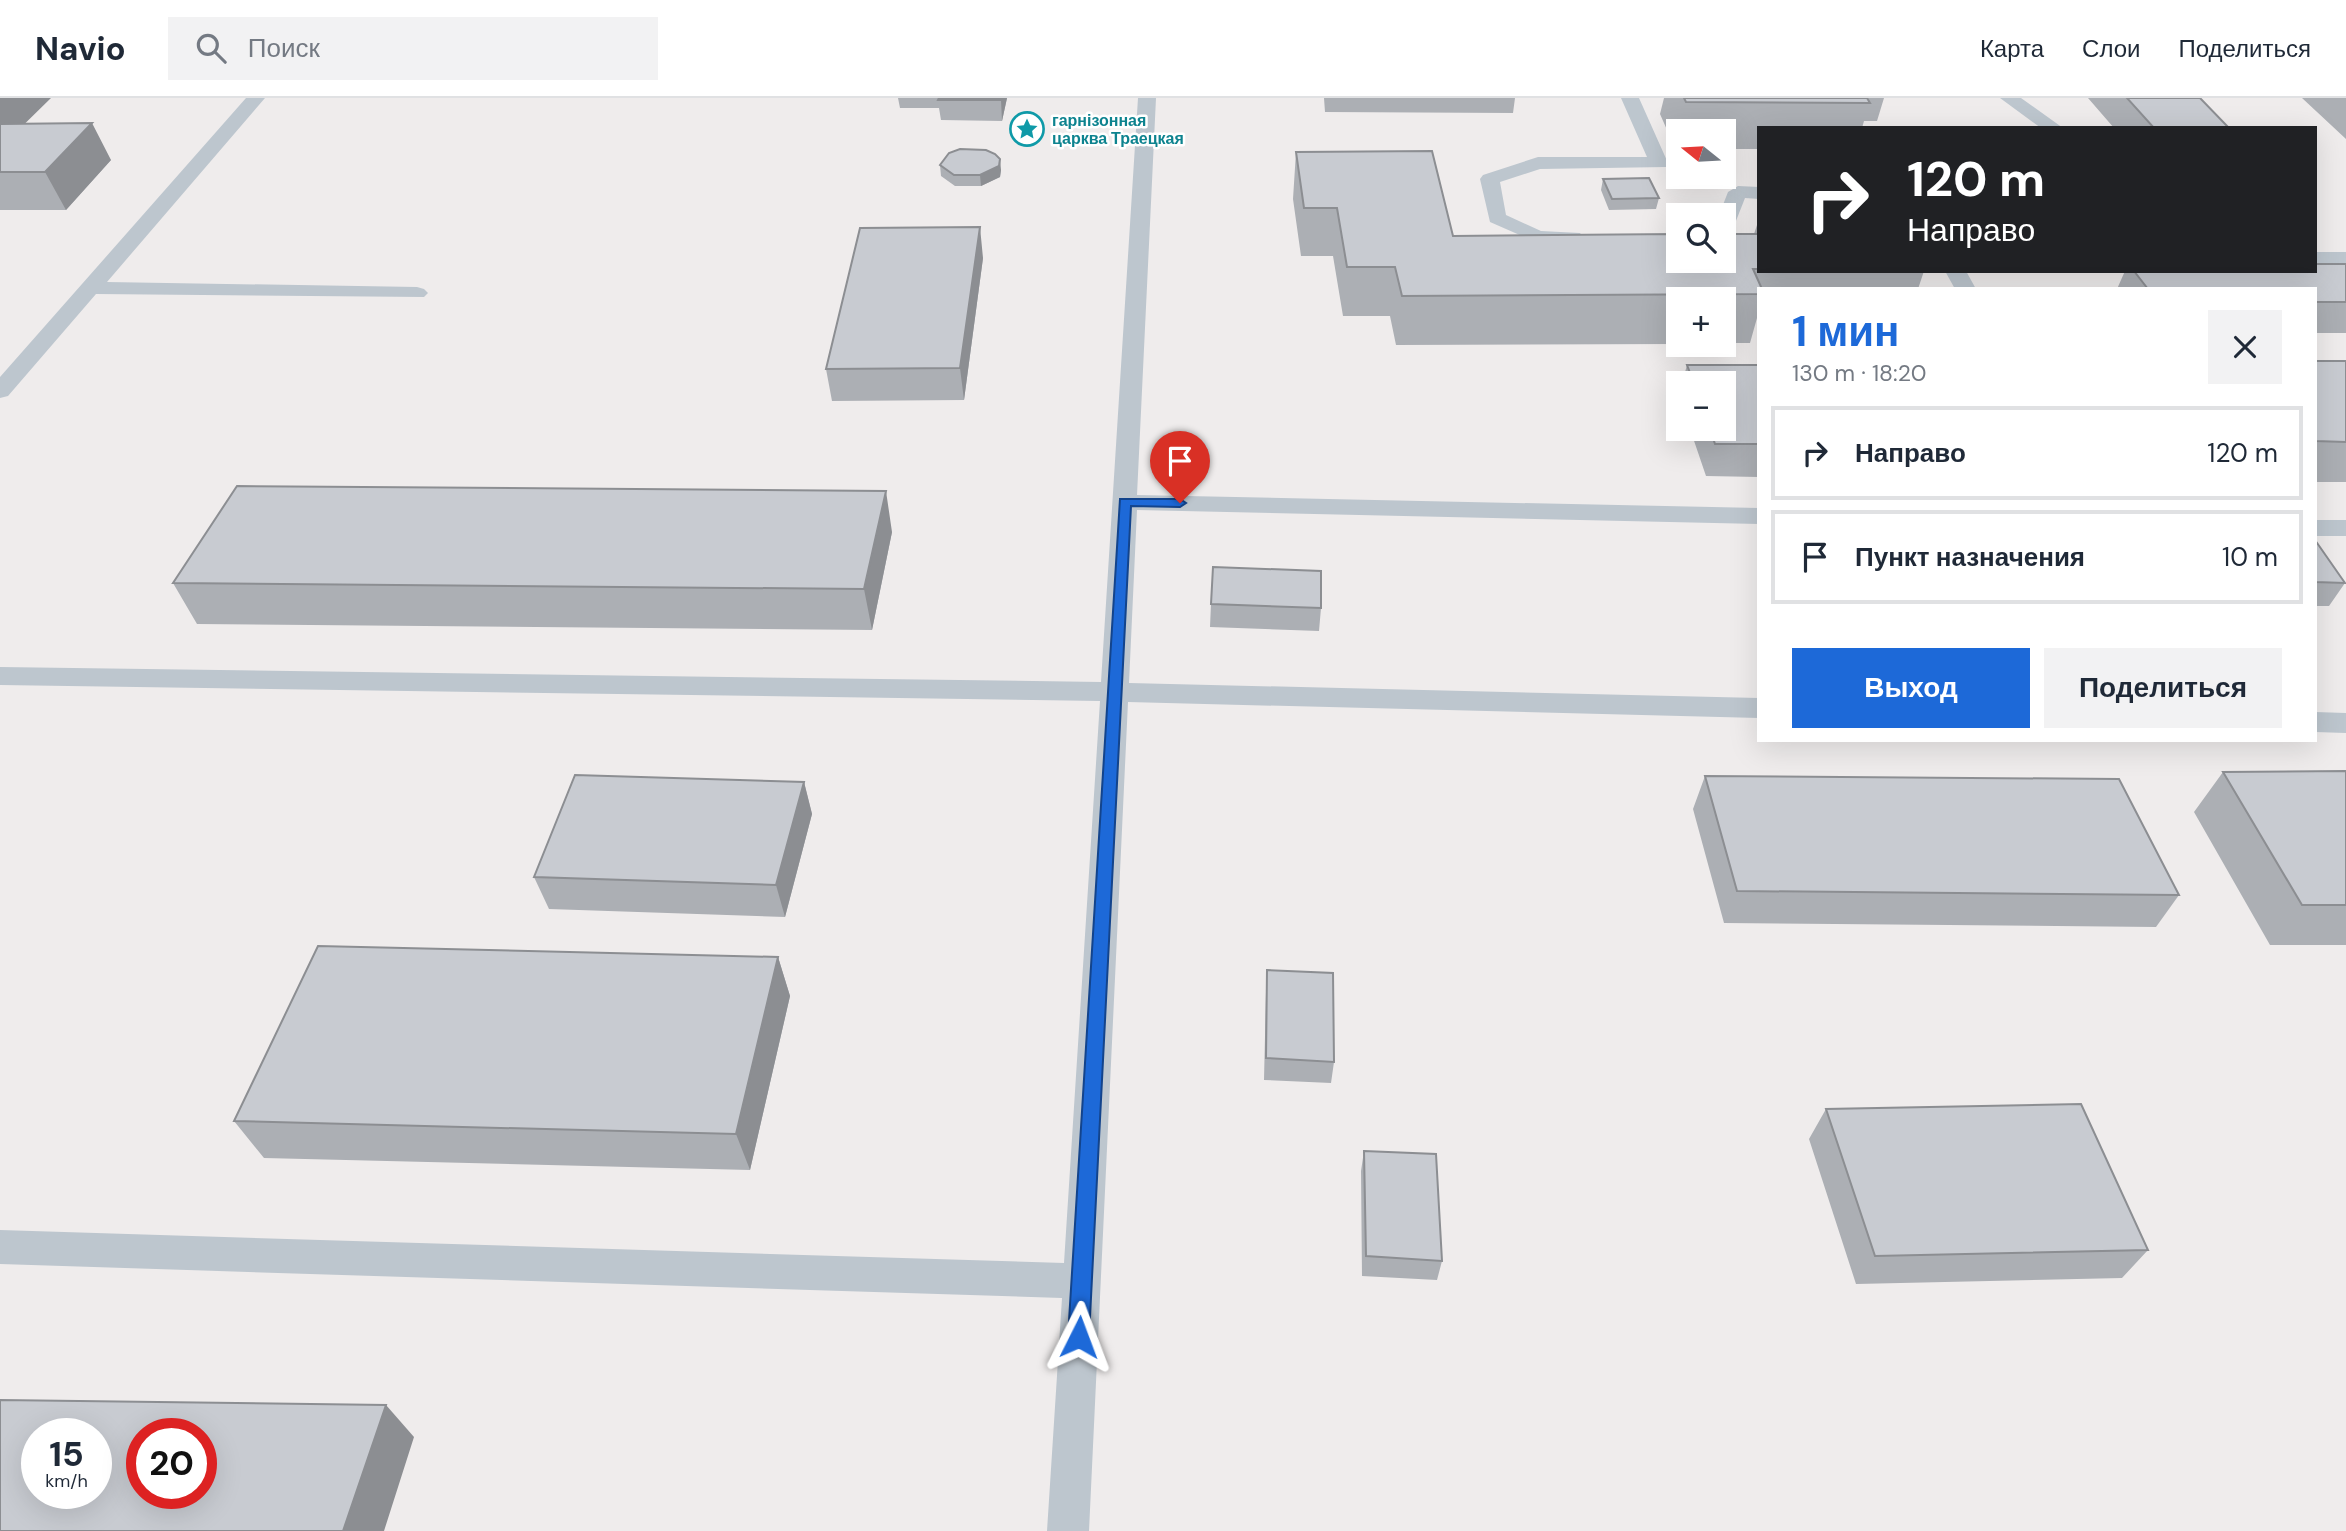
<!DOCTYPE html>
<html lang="ru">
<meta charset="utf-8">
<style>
:root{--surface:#fff;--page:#f2f2f3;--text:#1f2937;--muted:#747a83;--line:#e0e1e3;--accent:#1d69d8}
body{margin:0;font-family:"DM Sans",sans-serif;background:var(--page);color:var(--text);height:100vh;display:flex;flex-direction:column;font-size:26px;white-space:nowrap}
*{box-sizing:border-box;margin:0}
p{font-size:23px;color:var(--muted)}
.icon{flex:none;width:38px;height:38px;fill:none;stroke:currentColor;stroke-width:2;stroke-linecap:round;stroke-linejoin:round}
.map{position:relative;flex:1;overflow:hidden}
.details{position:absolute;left:1757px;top:189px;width:560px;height:455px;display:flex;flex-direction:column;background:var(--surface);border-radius:0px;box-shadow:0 7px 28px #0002}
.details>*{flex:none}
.guide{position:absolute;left:1757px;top:28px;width:560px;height:147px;border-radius:0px;box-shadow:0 7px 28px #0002;background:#202124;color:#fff;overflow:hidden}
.needle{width:46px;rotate:288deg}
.buttons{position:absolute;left:1666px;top:21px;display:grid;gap:14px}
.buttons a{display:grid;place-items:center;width:70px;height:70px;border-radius:0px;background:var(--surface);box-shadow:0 7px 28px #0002;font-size:35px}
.speed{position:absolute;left:21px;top:1320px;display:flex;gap:14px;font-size:35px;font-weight:700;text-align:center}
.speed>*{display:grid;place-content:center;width:91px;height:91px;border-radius:50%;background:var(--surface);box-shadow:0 7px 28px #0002;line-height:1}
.speed small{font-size:18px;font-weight:400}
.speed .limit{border:10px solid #d22;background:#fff;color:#111}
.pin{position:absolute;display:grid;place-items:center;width:60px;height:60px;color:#fff;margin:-72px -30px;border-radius:50% 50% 50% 0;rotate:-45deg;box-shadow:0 0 7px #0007}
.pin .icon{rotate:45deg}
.me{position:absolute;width:77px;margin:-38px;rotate:3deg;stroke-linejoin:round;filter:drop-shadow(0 0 5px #0008)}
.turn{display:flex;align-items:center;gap:24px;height:147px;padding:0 35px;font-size:32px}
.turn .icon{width:91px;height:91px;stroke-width:2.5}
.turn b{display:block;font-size:49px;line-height:60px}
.round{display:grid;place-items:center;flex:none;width:74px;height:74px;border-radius:0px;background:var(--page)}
.headline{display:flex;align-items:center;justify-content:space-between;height:119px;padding:0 35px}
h1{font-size:42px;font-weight:700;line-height:52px;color:var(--accent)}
.cta{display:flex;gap:14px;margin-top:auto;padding:14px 35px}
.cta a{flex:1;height:80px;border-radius:0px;background:var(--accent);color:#fff;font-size:28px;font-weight:700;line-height:80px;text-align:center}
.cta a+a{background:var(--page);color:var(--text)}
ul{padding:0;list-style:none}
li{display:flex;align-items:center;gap:21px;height:94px;margin:0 14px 10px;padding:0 21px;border:4px solid var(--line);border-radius:0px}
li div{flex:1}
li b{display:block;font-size:26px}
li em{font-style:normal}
header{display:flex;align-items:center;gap:42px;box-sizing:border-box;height:98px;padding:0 35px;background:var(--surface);border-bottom:2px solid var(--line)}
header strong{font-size:33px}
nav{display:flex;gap:38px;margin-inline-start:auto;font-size:24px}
.search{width:490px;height:63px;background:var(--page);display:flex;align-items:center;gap:18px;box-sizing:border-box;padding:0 24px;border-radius:0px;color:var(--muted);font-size:26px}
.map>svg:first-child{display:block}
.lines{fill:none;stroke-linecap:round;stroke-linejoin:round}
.lane{fill:#bdc6ce;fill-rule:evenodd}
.wall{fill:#acafb4}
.shaded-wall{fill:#8c8e92}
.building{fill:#c8cbd1;stroke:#8c8e92;stroke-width:2;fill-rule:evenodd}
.route{fill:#1d69d8;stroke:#13448c;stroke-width:2}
.labels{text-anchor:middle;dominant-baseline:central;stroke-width:5;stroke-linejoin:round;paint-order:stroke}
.far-culture-label{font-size:16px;font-weight:bold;fill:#0d838f;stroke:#fff;text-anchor:start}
</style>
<header>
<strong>Navio</strong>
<div class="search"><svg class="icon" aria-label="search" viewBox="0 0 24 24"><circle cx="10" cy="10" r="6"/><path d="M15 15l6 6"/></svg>Поиск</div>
<nav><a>Карта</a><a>Слои</a><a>Поделиться</a></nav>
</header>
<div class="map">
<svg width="2346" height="1433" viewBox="0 0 2346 1433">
<rect width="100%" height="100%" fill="#efecec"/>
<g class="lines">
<!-- lane -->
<path class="lane" d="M246,0H265L107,184L417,189L424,191L428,195L424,199L96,196L8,298L0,300V279Z
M1138,0H1156L1137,397L1759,410V426L1137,412L1129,585L1759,600V620L1128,604L1089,1433H1047L1062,1200L0,1166V1132L1064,1165L1100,603L0,587V569L1101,584Z
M1621,0H1639L1668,65L1666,69L1540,71L1500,84L1506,117L1541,133L1580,135L1583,139L1580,143L1538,145L1490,124L1480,81L1483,77L1538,59H1647Z
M2000,0H2021L2063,30H2041Z
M1738,88L1759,89V101L1745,100L1734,128L1724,134V117H1719L1728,94Z
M2315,154H2346V166H2315Z
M1945,173H1966L1976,191H1955Z
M2315,422H2346V438H2315Z
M2315,614L2346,615V635L2315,634Z"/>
</g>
<!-- wall -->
<path class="wall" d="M0,0L25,25L111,62L66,112H0Z
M898,0H1007L1002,23L941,22L939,10H900Z
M1324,0H1515L1513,15L1325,14Z
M1664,0H1884L1877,23H1864L1862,30H1759V51H1724V33H1678V50H1675L1660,16Z
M2088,0H2200L2229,30H2114Z
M2302,0H2346V41Z
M1296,54L1453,138L1754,136L1759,121V173H1924L1918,191H1759V220H1757L1750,245H1724V201H1678V246L1396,247L1390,218H1343L1333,158H1301L1293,101Z
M940,67L1001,72L1000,79L981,88H955L941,78Z
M1603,81L1659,100L1656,111L1609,112L1601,92Z
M983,160L964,302L832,303L826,271Z
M2346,166V235H2315V191H2117L2125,173H2315Z
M2315,263H2346V384H2315Z
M1687,267H1759V379L1706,378L1690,331H1724V285H1682Z
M892,434L872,532L197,526L173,485Z
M2315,442L2345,485L2329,508H2315Z
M1211,506L1321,510L1319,533L1210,529Z
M2346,673V847H2270L2194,714L2223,674Z
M1705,678L2179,797L2156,829L1724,825L1693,711Z
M804,684L812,716L785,819L549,811L534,779Z
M778,859L790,898L750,1072L264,1060L234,1023Z
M1267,872L1334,964L1331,985L1264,982L1266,894Z
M1826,1011L2148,1152L2122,1180L1856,1186L1809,1041Z
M1364,1053L1442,1163L1437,1182L1362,1178L1361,1073Z"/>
<!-- shaded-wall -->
<path class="shaded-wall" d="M0,0H51L0,50Z
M1001,0H1007L1002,23L1001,2Z
M92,25L111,62L66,112L45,74Z
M1000,61L1001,72L1000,79L981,88L980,77Z
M980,129L983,160L964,302L960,270Z
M886,393L892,434L872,532L864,491Z
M804,684L812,716L785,819L776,787Z
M778,859L790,898L750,1072L736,1036Z
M386,1307L414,1339L384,1433H343Z"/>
<!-- building -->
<path class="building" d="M939,0H1001V2H938Z
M1684,0H1867L1870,5L1686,4Z
M2127,0H2200L2229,30H2154Z
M92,25L45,74H0V26Z
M960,51L986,52L995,56L1000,61L999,68L980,77H954L940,67L949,55Z
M1432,53L1453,138L1678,136V163H1724V136H1759V171H1753L1762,191H1759V196L1402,198L1395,169H1347L1337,110H1304L1296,54Z
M1649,80L1659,100L1612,101L1603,81Z
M980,129L960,270L826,271L860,130Z
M2315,166H2346V204H2315V191H2148L2134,173H2315Z
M2315,263H2346V344L2315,343Z
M1687,267H1759V346H1715L1710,331H1724V285H1694Z
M237,388L886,393L864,491L173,485Z
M2315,442L2345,485L2315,484Z
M1213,469L1321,473V510L1211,506Z
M2346,673V807H2302L2223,674Z
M575,677L804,684L776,787L534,779Z
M1705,678L2119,681L2179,797L1737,793Z
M318,848L778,859L736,1036L234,1023Z
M1267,872L1333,875L1334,964L1266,960Z
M2081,1006L2148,1152L1875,1158L1826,1011Z
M1364,1053L1436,1056L1442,1163L1366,1158Z
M0,1302L386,1307L343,1433H0ZM37,1335H96V1395H37ZM142,1335H201V1395H142Z"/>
<!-- route -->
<path class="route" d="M1120,401H1180L1186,405L1180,409L1131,408L1089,1239L1086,1246L1079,1249L1071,1246L1068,1239Z"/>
<!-- icons -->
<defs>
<g id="sight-ring" transform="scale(1.75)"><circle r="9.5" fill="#fff" stroke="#0f9aa8" stroke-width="1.5"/><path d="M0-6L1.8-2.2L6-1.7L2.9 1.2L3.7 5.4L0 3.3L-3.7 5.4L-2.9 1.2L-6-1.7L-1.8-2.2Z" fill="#0f9aa8"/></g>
</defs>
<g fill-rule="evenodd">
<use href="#sight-ring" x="1027" y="31"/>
</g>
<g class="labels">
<!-- far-culture labels -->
<g class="far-culture-label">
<text x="1052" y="22">гарнізонная<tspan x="1052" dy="18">царква Траецкая</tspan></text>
</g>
</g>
</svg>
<div class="buttons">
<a><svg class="needle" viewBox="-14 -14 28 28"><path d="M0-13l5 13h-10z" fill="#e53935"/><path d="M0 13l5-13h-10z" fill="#747a83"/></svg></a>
<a><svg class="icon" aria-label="search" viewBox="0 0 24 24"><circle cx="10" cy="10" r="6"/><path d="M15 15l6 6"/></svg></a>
<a>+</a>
<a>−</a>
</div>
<div class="speed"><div>15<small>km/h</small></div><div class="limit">20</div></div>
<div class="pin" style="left:1180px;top:405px;background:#d93025"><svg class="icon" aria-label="arrive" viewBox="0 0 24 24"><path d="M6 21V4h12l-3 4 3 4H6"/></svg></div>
<svg class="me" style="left:1079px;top:1239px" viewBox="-20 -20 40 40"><path d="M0-17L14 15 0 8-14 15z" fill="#1d69d8" stroke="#fff" stroke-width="4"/></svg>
<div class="guide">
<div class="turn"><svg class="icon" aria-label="right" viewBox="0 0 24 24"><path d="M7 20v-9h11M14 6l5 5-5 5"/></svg><div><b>120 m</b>Направо</div></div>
</div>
<section class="details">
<div class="headline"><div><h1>1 мин</h1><p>130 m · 18:20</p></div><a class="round"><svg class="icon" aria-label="close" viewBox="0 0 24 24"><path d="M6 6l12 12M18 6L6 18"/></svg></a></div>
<ul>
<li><svg class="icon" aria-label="right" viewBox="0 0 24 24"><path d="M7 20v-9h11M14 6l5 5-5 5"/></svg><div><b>Направо</b></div><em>120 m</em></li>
<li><svg class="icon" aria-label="arrive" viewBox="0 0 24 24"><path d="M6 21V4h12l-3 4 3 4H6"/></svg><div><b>Пункт назначения</b></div><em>10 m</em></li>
</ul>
<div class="cta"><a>Выход</a><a>Поделиться</a></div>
</section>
</div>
